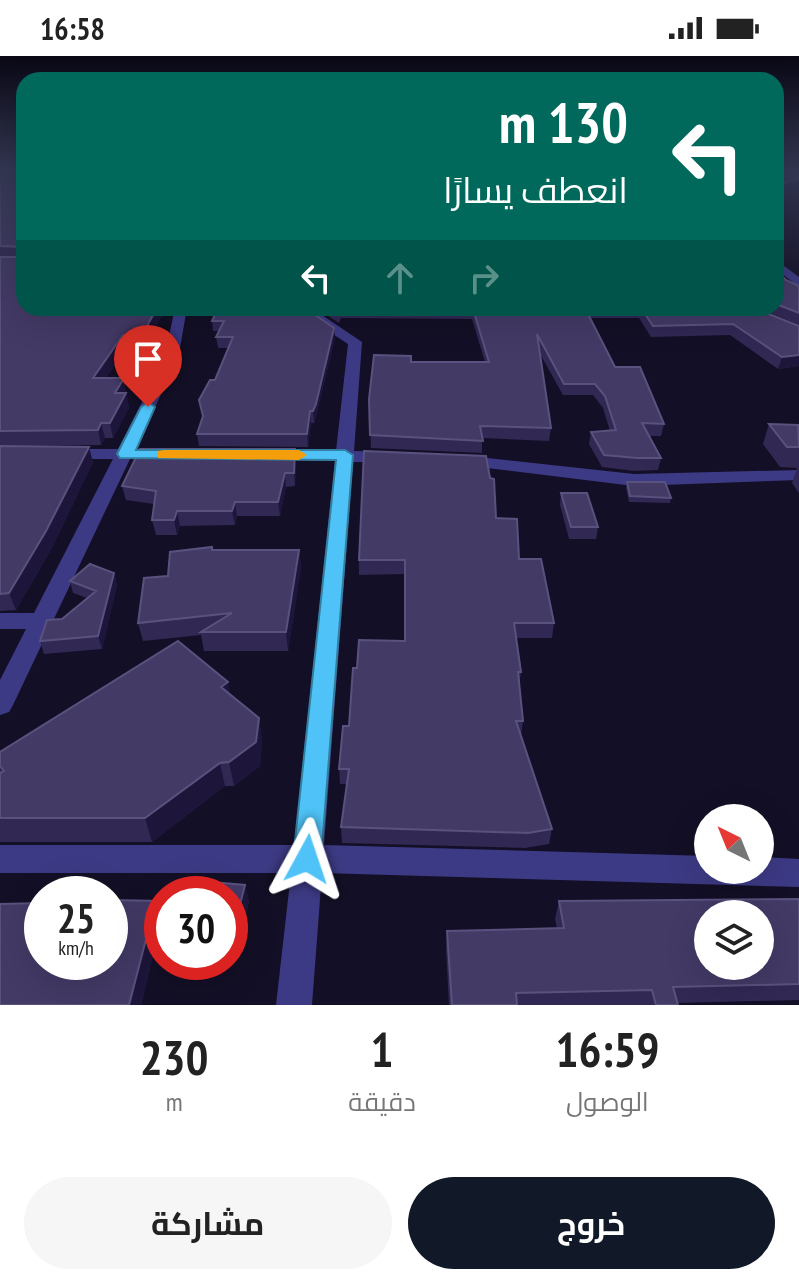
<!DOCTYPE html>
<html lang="ar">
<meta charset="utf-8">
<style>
:root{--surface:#fff;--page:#f6f6f6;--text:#222;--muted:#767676;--accent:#111827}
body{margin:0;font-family:"PT Sans Narrow",Cairo,sans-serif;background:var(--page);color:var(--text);direction:rtl;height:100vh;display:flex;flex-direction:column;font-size:30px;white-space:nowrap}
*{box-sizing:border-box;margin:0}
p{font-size:26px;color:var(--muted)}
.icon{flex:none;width:44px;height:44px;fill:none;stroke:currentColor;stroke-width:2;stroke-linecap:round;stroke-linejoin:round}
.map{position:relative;height:949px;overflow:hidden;direction:ltr}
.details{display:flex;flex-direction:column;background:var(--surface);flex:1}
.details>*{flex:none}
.guide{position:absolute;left:16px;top:16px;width:768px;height:244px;border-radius:24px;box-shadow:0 8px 32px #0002;direction:rtl;background:#00695c;color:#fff;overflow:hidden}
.needle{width:52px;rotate:317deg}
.controls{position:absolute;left:694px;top:748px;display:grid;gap:16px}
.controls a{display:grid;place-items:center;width:80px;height:80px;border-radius:50%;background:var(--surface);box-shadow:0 8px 32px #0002;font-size:40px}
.speed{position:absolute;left:24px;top:820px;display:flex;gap:16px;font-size:40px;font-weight:700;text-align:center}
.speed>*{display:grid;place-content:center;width:104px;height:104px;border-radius:50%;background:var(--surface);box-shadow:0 8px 32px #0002;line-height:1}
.speed small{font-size:20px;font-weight:400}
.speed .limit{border:12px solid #d22;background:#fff;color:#111}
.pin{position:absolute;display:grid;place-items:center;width:68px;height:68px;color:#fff;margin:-82px -34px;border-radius:50% 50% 50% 0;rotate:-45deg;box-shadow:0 0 8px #0007}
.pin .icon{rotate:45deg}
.me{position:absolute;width:88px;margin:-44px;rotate:5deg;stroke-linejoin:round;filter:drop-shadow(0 0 6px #0008)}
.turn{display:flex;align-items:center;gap:28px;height:168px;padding:0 24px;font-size:36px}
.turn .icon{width:104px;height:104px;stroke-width:2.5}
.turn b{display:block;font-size:56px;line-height:68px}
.lanes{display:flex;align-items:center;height:76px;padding:0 24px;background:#0003;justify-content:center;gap:40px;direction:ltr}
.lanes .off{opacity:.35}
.eta{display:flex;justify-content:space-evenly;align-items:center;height:136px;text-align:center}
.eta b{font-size:48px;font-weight:700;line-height:56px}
.primary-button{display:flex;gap:16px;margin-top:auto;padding:16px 24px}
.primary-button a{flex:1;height:92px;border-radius:48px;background:var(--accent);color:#fff;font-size:32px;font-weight:700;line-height:92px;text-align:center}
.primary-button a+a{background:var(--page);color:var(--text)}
.status{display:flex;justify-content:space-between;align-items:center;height:56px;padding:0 40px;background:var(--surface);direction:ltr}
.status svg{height:22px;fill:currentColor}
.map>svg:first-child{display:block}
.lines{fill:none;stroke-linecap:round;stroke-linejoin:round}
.minor{fill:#3d3a85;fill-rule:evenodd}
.wall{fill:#312854}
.shaded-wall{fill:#1d163a}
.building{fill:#433a66;stroke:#5a527e;stroke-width:2;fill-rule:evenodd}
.route{fill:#4fc3f7;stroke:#337fa1;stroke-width:2}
.slow{fill:#f59e0b}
</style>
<div class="status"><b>16:58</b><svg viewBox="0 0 49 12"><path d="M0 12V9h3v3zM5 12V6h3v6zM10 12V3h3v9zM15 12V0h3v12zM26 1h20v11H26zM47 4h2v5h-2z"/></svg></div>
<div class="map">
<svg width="799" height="949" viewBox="0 0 799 949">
<rect width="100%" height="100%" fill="#130f26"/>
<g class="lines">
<!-- minor -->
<path class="minor" d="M776,204L799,221V231L776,213Z
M175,252H187L178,303L135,393H165L174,398L165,403H130L13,649L9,656L0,659V624L26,573H0V557H34L113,403H65L56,398L65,393H118L164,303Z
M308,252H320L319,257L362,286L354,395L389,396L398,401L389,406H353L324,789L708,800V814H760V801L799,803V831L322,817L312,949H276L291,817H0V789H294L335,405L269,404L260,399L269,394L336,395L348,288L307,261Z
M460,399L634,418L799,414V424L634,430L454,408L451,404Z"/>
</g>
<!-- wall -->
<path class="wall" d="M0,115H24V252L162,259L144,293H126L106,322L127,336L126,338L129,352L113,382H105L101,389L4,390L93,406L52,492L16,554L0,555Z
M776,214L786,224L799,230V269L759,252H776Z
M322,252H754L799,270V310L778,313L730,279L651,281L639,262H590L615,311L664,368L661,380H649L661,402L658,414L634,415L602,411L589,388L591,376L610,375L603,352L593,339H563L539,296L551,372L549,385L482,382V397L371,392L369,343L411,306H485L472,263L341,262L339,267L322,256Z
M306,253L335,282L316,360L314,367H311L308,391L199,390L197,378L203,362L199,344L215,324L229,292H218L216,281L219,275H213L212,265Z
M769,368L799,370V437L792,427L797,412L780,411L763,388Z
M296,407L295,430L286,431L280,460H237L235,469L180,470L177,479H156L152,464L154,448L126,444L122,430Z
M627,426L671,442L670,447L629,446L626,432Z
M561,437L598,471L596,483H569L560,449Z
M496,462L554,567L552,582H516L521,616L519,630L523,665L521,680L552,773L549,788L525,792L342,787L341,771L347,728H340L339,713L349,670L357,612L405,585V518L359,519V504Z
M213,494H299L301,512L288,595H204L201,579L143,585L138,567L168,520Z
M114,517L117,529L102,593L44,598L40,585L62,563L87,542L73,537L70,525Z
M230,638L259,662L262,685L260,710L234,730H225L152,786H0V696Z
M245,829L249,846L239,886L230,885V838Z
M799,843V944L677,947L678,949H449L446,892L447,875L557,872L555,863L559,845Z
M162,845V878H158L141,949H0Z"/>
<!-- shaded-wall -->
<path class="shaded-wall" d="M798,123L797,129L776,136V130Z
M157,252H161L162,259L144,293L142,279Z
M334,272L335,282L314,367L313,355Z
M123,279L126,293L97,336L93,322Z
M799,299V310L778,313L782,301Z
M124,322L129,352L113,382L110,367L115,337Z
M310,355L311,367L308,391L307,378Z
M101,367L105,382L101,389L98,374Z
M89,391L93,406L52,492L16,554L9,537Z
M295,393L296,407L295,430L294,417Z
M285,417L286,431L280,460L278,446Z
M235,446L237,460L235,469L232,455Z
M177,455L180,470L177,479L174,464Z
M299,494L301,512L288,595L286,576Z
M114,517L117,529L102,593L98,580Z
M228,626L232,650L221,631Z
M259,662L262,685L260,710L234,730L229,706Z
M220,707L225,730L152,786L145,762Z
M245,829L249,846L239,886L235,868Z
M152,860L158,878L141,949H129Z"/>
<!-- building -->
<path class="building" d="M0,115H24V252H157L142,279H123L93,322H124L115,337H126L110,367H101L98,374L0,375V201H21L23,191L0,190Z
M776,115H799V123L776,130Z
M776,214L786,224L799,230V257L776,248Z
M218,252H305L334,272L316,348L313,355H310L307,378H197L203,360L199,344L210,324H215L233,281H216L224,265H212Z
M411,252H585L615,311H640L664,368L642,367L661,402H637L604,399L591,376L616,374L605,340L595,328H564L537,278L551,372L480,370L483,385L370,379L369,343L374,299L411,300V306H489L473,253Z
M641,252H754L799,270V299L782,301L733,268L653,270Z
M769,368L798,369L799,391H787Z
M0,390L89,391L46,475L9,537L0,538Z
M140,393H295L294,417H285L278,446H235L232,455H177L174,464H152L156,435L122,430Z
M364,395L486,400L490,422L494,423L496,462L517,463L519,503H541L554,567H514L521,616H518L523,665H516L552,773L528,777L341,771L349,713H339L343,670H349L353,612H357L359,584L405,585V504H359Z
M627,426H665L671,442L630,440Z
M561,437H587L598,471H571Z
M212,491V494H299L286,576H201L232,557L138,567L144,522L168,520L170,496Z
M90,508L114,517L98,580L40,585L47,564L62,563L96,535L70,525Z
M178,585L228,626L221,631L259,662L256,686L229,706L220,707L145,762H0V717L4,715L0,710V696Z
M200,825L245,829L235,868H230V838H196Z
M799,843V928L673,931L678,949H656L652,934L516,937L517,949H452L447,875L564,872L559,845ZM708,858H760V910H708Z
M110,844L162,845V861L152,860L129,949H0V848L42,847V906H110Z"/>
<!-- sky -->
<linearGradient id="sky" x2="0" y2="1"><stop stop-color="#0a0815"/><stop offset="0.46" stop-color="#333752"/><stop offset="1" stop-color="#333752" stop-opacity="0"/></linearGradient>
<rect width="799" height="248" fill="url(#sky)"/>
<!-- route -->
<path class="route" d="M148,346L155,351L136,394H345L353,399L321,803L316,812L307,816L297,812L293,803L336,404L120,402L117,398L141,351Z"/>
<!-- slow -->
<path class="slow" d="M164,394H299L307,399L299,404L158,402V395Z"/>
</svg>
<div class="controls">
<a><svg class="needle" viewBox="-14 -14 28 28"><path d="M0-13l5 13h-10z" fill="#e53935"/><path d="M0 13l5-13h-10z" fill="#767676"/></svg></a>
<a><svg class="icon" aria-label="layers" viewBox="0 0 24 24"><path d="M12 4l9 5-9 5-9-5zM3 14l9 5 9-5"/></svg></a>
</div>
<div class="speed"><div>25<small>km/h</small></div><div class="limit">30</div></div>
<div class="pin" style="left:148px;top:351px;background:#d93025"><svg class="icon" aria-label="arrive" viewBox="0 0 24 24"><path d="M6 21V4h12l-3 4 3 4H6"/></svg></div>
<svg class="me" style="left:307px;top:803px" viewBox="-20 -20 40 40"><path d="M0-17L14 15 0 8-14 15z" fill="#4fc3f7" stroke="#fff" stroke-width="4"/></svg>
<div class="guide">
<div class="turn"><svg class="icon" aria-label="left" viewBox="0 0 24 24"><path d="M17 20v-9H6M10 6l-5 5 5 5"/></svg><div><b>130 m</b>انعطف يسارًا</div></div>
<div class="lanes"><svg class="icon" aria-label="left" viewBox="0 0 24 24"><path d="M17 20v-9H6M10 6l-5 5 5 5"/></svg><svg class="icon off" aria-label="ahead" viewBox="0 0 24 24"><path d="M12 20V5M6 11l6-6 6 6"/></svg><svg class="icon off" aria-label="right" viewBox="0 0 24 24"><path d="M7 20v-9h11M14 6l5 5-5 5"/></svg></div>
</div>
</div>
<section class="details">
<div class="eta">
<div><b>16:59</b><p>الوصول</p></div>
<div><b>1</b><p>دقيقة</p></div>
<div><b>230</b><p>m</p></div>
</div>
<div class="primary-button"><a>خروج</a><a>مشاركة</a></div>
</section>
